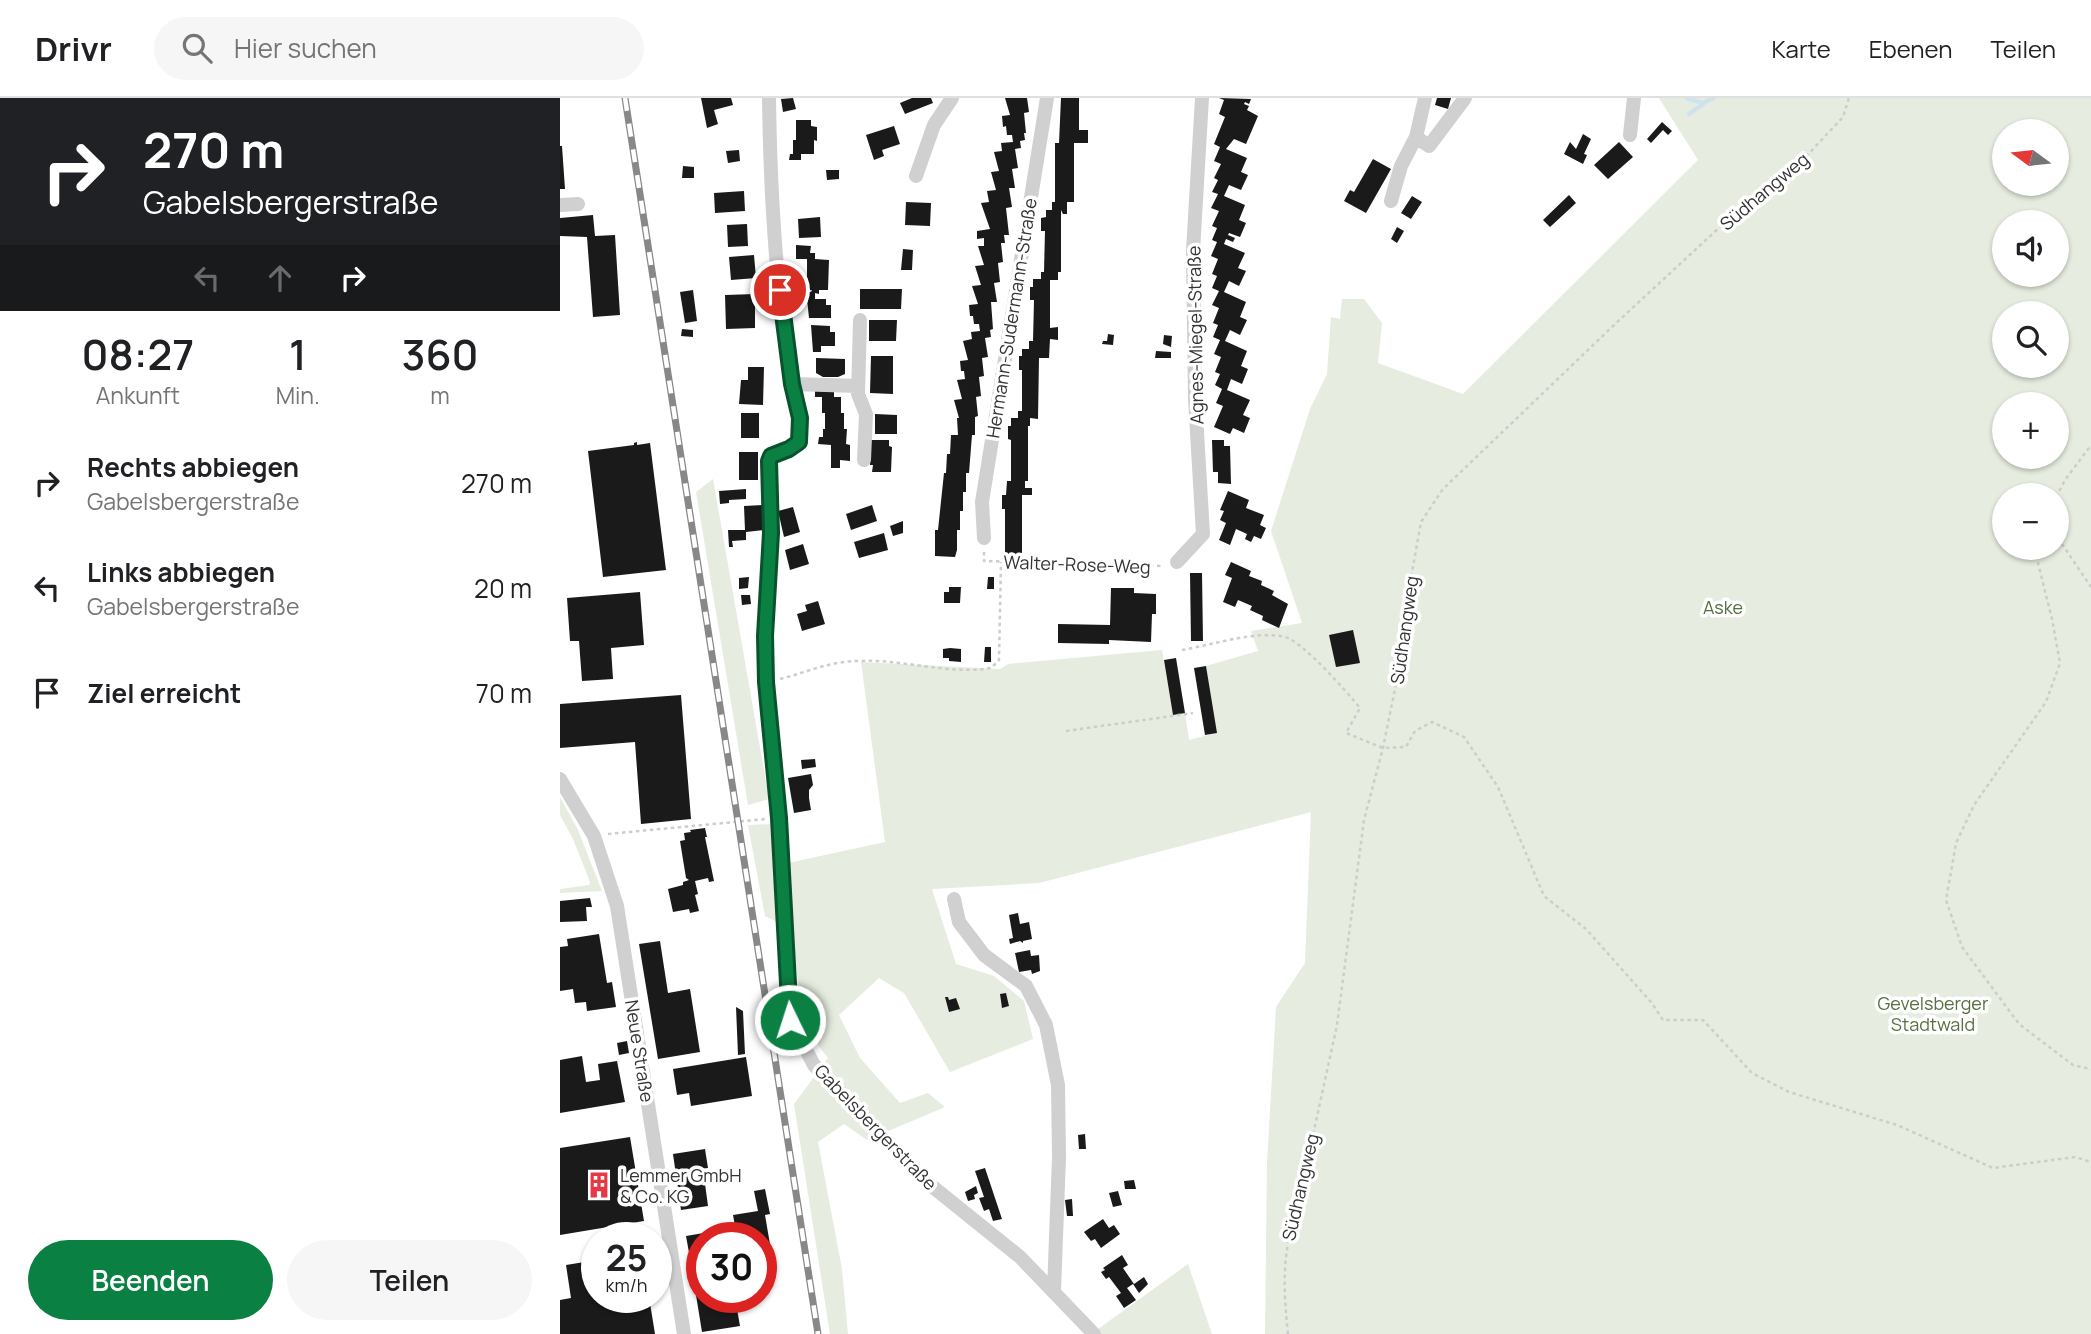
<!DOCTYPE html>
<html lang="de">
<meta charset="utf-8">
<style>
:root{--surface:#fff;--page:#f6f6f6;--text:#202124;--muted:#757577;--line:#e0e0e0;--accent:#0b8043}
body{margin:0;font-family:Manrope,sans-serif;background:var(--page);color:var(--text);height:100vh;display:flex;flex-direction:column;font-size:26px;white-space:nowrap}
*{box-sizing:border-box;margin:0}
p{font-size:23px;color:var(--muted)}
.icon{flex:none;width:38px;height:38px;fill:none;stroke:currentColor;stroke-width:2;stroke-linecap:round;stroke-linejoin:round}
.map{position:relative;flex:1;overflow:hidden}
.drawer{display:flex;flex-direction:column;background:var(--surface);width:560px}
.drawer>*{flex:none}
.guide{background:#202124;color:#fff;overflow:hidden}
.needle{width:46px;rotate:285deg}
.controls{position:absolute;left:1432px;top:21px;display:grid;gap:14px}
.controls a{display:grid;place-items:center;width:77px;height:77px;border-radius:50%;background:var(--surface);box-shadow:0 2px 5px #0004;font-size:35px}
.speed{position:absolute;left:21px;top:1124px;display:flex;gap:14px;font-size:35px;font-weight:700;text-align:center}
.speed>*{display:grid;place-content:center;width:91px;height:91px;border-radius:50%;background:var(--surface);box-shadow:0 2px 5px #0004;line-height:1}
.speed small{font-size:18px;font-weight:400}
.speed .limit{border:10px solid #d22;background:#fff;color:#111}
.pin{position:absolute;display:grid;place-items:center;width:60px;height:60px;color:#fff;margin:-30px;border:4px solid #fff;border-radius:50%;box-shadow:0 2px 7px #0007}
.me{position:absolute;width:77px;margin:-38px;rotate:356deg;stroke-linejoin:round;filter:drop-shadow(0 0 5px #0008)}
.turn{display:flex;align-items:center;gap:24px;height:147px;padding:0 28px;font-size:32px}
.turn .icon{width:91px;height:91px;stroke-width:2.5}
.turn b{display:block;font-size:49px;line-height:60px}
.lanes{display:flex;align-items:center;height:66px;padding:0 28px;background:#0003;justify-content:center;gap:35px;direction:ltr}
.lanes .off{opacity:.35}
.eta{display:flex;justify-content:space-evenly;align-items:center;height:119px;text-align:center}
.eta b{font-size:42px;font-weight:600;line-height:49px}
.button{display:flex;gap:14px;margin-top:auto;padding:14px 28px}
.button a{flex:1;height:80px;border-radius:42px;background:var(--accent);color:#fff;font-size:28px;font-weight:600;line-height:80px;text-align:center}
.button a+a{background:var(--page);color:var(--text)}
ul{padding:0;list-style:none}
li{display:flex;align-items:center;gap:21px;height:105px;padding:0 28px}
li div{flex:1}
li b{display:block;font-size:26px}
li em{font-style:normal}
header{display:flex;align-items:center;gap:42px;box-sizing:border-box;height:98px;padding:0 35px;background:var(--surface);border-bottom:2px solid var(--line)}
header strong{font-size:33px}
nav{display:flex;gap:38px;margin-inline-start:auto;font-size:24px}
.search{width:490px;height:63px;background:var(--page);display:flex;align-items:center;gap:18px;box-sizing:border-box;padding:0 24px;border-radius:38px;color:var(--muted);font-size:26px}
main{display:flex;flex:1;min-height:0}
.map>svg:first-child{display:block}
.green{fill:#e6ecdf;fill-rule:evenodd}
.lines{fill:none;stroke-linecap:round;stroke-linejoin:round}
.stream{stroke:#cfe2ee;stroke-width:4.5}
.building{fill:#1a1a1a}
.path{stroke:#cdcdcd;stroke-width:2.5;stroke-dasharray:3.5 3.5;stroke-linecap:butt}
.minor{stroke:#d0d0d0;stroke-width:14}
.rail-casing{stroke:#888;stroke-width:7}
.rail{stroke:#fff;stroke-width:4.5;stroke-dasharray:13;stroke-linecap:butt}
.route-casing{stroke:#07532c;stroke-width:18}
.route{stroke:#0b8043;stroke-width:12}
.labels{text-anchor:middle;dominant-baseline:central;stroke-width:7;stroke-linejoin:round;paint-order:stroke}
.street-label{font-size:18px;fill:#333;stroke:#fff}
.park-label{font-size:18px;fill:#56703f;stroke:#fff}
.poi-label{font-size:18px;fill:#333;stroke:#fff;text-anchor:start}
</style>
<header>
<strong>Drivr</strong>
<div class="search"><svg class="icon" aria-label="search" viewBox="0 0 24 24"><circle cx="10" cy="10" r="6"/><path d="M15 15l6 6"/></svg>Hier suchen</div>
<nav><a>Karte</a><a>Ebenen</a><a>Teilen</a></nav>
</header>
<main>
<section class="drawer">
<div class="guide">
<div class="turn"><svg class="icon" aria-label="right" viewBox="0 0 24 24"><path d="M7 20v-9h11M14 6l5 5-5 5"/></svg><div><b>270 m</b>Gabelsbergerstraße</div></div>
<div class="lanes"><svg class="icon off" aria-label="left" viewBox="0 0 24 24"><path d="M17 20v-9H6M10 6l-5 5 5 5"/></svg><svg class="icon off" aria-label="ahead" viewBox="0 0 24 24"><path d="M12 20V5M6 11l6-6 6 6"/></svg><svg class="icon" aria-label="right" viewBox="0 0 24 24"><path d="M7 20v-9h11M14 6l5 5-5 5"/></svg></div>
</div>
<div class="eta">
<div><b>08:27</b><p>Ankunft</p></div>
<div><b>1</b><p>Min.</p></div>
<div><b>360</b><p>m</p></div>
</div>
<ul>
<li><svg class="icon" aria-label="right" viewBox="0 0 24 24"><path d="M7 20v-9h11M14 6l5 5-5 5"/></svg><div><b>Rechts abbiegen</b><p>Gabelsbergerstraße</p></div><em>270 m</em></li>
<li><svg class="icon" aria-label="left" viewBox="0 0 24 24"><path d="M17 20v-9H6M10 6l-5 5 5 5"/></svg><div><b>Links abbiegen</b><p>Gabelsbergerstraße</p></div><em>20 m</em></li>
<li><svg class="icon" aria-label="arrive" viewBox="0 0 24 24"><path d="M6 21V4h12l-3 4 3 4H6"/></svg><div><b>Ziel erreicht</b></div><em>70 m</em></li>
</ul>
<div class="button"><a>Beenden</a><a>Teilen</a></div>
</section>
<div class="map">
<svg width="1531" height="1236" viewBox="0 0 1531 1236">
<rect width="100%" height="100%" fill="#fff"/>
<!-- green -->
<path class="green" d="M1099,0H1531V1236H705L707,1065L716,909L745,865L751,714L479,785L372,791L396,866L434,878L464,903L473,941L390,974L344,895L319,880L279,917L300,960L340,1005L368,995L385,1009L307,1042L284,1026L258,1044L282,1171L288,1236H270L234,1006L268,960L243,927L232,832L205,818L188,727L213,726L219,767L325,744L301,564L440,571L448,566L602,552L613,616L625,615L629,642L656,635L646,568L698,553L691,533L742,525L711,433L750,311L767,276L771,219L780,221L782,201H804L822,225L818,265L903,296L1138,62ZM1444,33H1496V86H1444ZM1444,124H1496V177H1444ZM1444,215H1496V268H1444ZM1444,306H1496V359H1444ZM1444,397H1496V450H1444Z
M153,381L209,701L188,707L136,394Z
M0,699L18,732L42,793L0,795V791L29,787L30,784L13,741L0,717Z
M628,1166L652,1236H537L534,1234Z"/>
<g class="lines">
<!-- stream -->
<path class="stream" d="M1127,0L1143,5L1154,0
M1129,16L1143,6"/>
</g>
<!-- building -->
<path class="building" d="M141,0H171L173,7L154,12L158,26L147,30Z
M233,0L236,11L223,14L221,1Z
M352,0H371L373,5L345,16L340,5Z
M445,0H467L469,14L464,15L466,35H464L465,42L460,43L461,50L455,51L458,70L452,71L455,90H449L452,109L446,110L449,137H444L445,145H441L443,164L438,165L440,184L434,185L437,204H431L433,231L430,232L431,239L425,240L428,259L422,260L424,278L419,279L421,298L416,299L418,318L415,319V337H412L409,375H406V394H403V413H400V432H397V452L395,459L375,458V432H378L384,375H386L387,356H390L391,337H398L397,320H399L394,302L402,301L397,282L405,281L404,273H401L400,263L408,262L403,243L412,241L411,234L420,233L419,226H414L413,218H410L409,207L418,206L412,188L421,187L415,168L424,167L418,148H424V140L417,141V133L430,131L421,105L429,104L427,93L436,92L431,74L439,73L434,54L442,53L441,45L453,44L452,37H447L446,28L443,29L442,18L450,17Z
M501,0H519V32H528V45H514V104H507V116H503L501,112V174H498V182H490V230L498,229V242L490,241L489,260H479L478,321L470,320V328H468V383H465V390H472V397H462V459H445V411H442V397H446L447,383H451V342L448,341V328H451V320H458V313H462V272H459V258H462V251H469V243H473L474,202H470V189H473V181H481V174H484L485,133H481V120L486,119V112H492V104H495V45H499Z
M659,0L691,1L689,6L685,4L684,6L689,8L687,12L698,18L686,46L674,41L666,51L687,60L681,74L688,77L681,92L669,87L664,98L685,107L679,122L686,125L680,139L669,135L668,137L675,140L673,144L666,141L664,146L685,155L678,170L686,173L679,188L669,183L664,194L686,204L680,219L687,222L680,237L670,232L665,243L687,253L681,268L688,271L682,286L671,281L667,292L690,302L683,317L690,320L684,335L673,330L670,336L654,329L663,308L656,305L662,291L655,287L660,276L655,274L661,259L654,256L660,242L653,239L658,227L653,225L659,210L652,207L659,193L652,190L657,178L652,176L658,161L651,158L657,144L652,142L657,130L652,128L659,113L651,110L658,96L652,94L658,82L654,80L661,66L654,63L660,49L654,46L665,19L659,16L664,2Z
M877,0H891L888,11L875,7Z
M236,22H251V28L257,29V43L254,42V56H241V62H229L230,56H233V42H236Z
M1102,24L1112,33L1108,37L1103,32L1091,45L1087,41Z
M334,28L340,46L322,52L324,58L314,62L306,37Z
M1023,36L1031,41L1024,56L1027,57L1023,66L1004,56L1010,44L1016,51Z
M1059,44L1073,59L1048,81L1034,67Z
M0,48H2L5,91H0Z
M179,52L180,63L168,65L166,53Z
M813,61L831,71L806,115L784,103L790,92L794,94Z
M123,68L134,69V80H122Z
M266,72H279V81L267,82Z
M184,93L185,113L155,115L154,95Z
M1009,97L1016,105L990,129L983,122Z
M852,98L862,104L851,121L841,115Z
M346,104L371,105L370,128L345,127Z
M33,117L35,138L55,137L60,217L33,219L27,139L0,138V120Z
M260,119L261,139L239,140L238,121Z
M187,126L188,148L168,149L167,127Z
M837,129L844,133L837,145L831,141Z
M236,147L251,148L250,155H255V161L269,162L268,192H259V196L255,195V201H266V207H271V220H249L247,201H237V194H251L252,192H247V161H236Z
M343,151L353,152L352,172H341Z
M194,157L196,180L171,182L169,159Z
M300,191H342L341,211H300Z
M133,192L137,223L125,225L120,194Z
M195,196V230L166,231L165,197Z
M309,222H337L336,243H309Z
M251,227L270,228V234H275V248H261V254H253Z
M122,231L133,232V239L121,238Z
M548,236L554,237L553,247L542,246L543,243H547Z
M604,237L612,238L611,249L603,246Z
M596,253L611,254V260H595Z
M311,258H333V296L310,295Z
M256,260L285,261V276L278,279H263L256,275Z
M188,269H204L203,307L179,306L181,282H188Z
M255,292L274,293V299H281V315H284V331H287L286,346L290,347V363L280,362V370H271V347L258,346L259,339H263V331H265V315H262V299H255Z
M181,315H199V340H181Z
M315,316L337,317V336H315Z
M310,342H329V348L332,349L331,374H312L313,367H310Z
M652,342H664V348H670L671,386L658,385V374H653Z
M77,344V347L90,345L106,472L43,479L28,353L74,347V345Z
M179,354H198V382H179Z
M186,391V401L169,402V405L160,406L159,393Z
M668,393L689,402L686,410L704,417L700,427L706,430L701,441L694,438L691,444L685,441L687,436L676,431L670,447L659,442L666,425L660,422L664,413L660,412Z
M203,407L204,432L186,434V442L172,443L173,449H169L168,432H185L184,408Z
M312,407L317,423L291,432L286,416Z
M233,409L240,434L224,439L218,413Z
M343,423V435L333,438L330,428Z
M324,435L328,452L299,460L294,444Z
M243,446L249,466L230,472L225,452Z
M671,464L691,473L689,478L702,483L701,487L714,493L712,497L728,506L719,530L702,522L703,518L690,512L692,508L678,502L675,509L663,504L672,480L665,477Z
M630,475H642L643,543H631Z
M189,479L188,490L179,491V480Z
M428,479H434V491H427Z
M389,489H401L400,505H384V494H389Z
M551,490H574V495L596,496V516H592L591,544L549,542V546L498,545V526L550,527Z
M80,494L84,547L51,550L53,581L22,583L19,543H10L7,500Z
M181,497H190L191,506L182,507Z
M258,503L265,526L242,533L237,516L247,513L245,507Z
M793,532L800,565L776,569L769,537Z
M425,549H431V564H424Z
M390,550L401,551V564L389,563V560H383V551Z
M616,560L625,615L613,617L604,562Z
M646,568L657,635L645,637L634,570Z
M121,597L131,721L81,726L75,644L0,650V606Z
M255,661L256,669L242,671L241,662Z
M251,676L253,687L249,692V700L251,712L234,715L228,680Z
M145,730L147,739H145L154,783L149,784L148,780L135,783L138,796L135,797L139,813L130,815L129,811L113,814L108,791L123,787V784L129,782L126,780L120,743L125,742L124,735L131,734L130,732Z
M30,800L32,809H26L27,823L0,824V803Z
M458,815L460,826L469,824L472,841L463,843V845L460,843L450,846L449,841L453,840L449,817Z
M39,836L47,885L52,884L56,909L27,913L26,904L15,905L13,891L0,893V849L8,848L7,841Z
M100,843L108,895L130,891L140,954L98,961L79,846Z
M470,852L471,858L479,857L480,873L472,876L471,872L459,874L455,855Z
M446,895L449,908L442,910L440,896Z
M385,899H388L389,902L396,900L400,911L389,914Z
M176,909L183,913L185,956L178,957Z
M67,943L69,955L59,957L57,945Z
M22,958L26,984L40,982L38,966L57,963L65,1004L0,1015V962Z
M186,959L192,998L131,1008L129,995L117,997L113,971Z
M525,1036L526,1051H519L518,1037Z
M70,1039L84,1123L0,1137V1050Z
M145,1051L148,1070L143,1071L148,1108L121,1112L113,1056Z
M425,1070L442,1121L433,1123L429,1111L424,1113L419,1100L424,1099L415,1073Z
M574,1082L576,1091H565L564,1083Z
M416,1088L418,1095L414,1097L415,1101L408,1103L405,1094Z
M205,1091L210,1116L205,1117L213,1164L201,1166V1139H177L173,1117L198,1113L194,1093Z
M558,1093L562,1107L553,1109L549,1095Z
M512,1101L513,1118H507L505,1102Z
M543,1121L549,1130L554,1127L560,1136L541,1150L535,1141L531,1143L524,1134Z
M150,1134L151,1139H142V1170L132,1171L126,1138Z
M562,1157L568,1167L563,1170L574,1186L584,1179L588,1186L579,1195L573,1186L567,1190L576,1202L564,1210L556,1198L561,1195L549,1179L546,1181L541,1174L545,1172L543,1170Z
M37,1162V1199H89L95,1236H0V1202L11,1200L6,1167Z
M142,1196V1199L163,1201L165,1211L168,1212L177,1211L180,1228L142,1234L136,1197Z"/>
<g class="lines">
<!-- path -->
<path class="path" d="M1496,399L1505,382L1531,347
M1496,442L1502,446L1531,489
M1478,450V465L1492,521L1500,565L1486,604L1414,707L1396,745L1386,802L1402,849L1459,926L1513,967L1531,971
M424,454V463L604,468
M622,552C652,547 696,532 725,539C742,543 788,595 800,610L786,635L823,650L846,649L855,633L872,624L904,639L938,689L984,798L1026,831L1091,904L1103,922H1143L1192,975L1229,994L1337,1027L1433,1070L1515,1059L1531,1064
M220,581C248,574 269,563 300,563C344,561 387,577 431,570L439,562L441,464
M506,633L633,615
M48,736L206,721
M728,1236C724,1196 721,1159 735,1120L777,927L804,722L823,650L846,537L851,480L861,424L883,391L1054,227L1187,104L1239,66L1283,19L1289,0"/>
<!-- minor -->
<path class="minor" d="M209,0C210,72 213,144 222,216C227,258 240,301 239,344L229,351L211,358L209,363L211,435L204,538L206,584L219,720L230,922L254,967L321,1036L368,1085L460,1159L534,1236
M865,0L856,39L869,48L905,0
M1070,37L1074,0
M356,78L374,27L392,0
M831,103L841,68L856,39
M0,107L18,106
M300,222L298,296L306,316L304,362
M232,286L298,288
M424,440L422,404L487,0
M617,464L643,436L635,300L633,153L642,0
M0,681L34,738L57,808L124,1236
M394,801L399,824L424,857L466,888L486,927L498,987L499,1059L494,1193"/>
<!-- rail casing -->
<g class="rail-casing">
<path id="rail" d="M65,0L258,1236"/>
</g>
<!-- rail -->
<use href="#rail" class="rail"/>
</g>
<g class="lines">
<!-- route casing -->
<g class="route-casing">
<path id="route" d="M220,192L232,286L240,320L239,344L229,351L211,358L209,363L211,435L205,538L206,584L219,720L230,922"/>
</g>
<!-- route -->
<use href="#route" class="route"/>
</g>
<!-- icons -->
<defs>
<g id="building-bare" transform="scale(2.1)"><path d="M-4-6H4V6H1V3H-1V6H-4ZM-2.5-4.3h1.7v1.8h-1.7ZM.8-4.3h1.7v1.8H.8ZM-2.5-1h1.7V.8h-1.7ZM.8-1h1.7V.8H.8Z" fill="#e63946" stroke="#fff" stroke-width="2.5" paint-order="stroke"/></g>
</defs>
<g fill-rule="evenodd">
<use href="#building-bare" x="39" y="1087"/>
</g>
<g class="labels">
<!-- street labels -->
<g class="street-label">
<text transform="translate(1204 93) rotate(-40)">Südhangweg</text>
<text transform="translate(451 220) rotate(-81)">Hermann-Sudermann-Straße</text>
<text transform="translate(635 237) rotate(-91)">Agnes-Miegel-Straße</text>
<text transform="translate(517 466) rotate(2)">Walter-Rose-Weg</text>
<text transform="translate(844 532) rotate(-82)">Südhangweg</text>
<text transform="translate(80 953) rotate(81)">Neue Straße</text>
<text transform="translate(316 1029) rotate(46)">Gabelsbergerstraße</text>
<text transform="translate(740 1089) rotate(-77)">Südhangweg</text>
</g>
<!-- park labels -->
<g class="park-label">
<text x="1163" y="509">Aske</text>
<text x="1373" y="905">Gevelsberger<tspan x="1373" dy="21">Stadtwald</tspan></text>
</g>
<!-- poi labels -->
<g class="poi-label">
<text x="60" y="1077">Lemmer GmbH<tspan x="60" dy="21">&amp; Co. KG</tspan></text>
</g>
</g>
</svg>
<div class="controls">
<a><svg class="needle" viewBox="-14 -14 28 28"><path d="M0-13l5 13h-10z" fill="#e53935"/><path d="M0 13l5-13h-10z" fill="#757577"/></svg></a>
<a><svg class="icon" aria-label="sound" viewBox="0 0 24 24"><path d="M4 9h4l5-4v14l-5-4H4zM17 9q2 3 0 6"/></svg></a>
<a><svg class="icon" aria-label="search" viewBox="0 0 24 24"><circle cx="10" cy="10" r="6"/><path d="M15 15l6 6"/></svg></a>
<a>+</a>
<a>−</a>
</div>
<div class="speed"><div>25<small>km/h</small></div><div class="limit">30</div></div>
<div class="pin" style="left:220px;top:192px;background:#d93025"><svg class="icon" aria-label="arrive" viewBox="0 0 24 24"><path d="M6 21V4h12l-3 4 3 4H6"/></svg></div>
<svg class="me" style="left:230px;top:922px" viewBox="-20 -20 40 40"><circle r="17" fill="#0b8043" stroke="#fff" stroke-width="3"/><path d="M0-11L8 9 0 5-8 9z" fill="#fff"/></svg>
</div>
</main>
